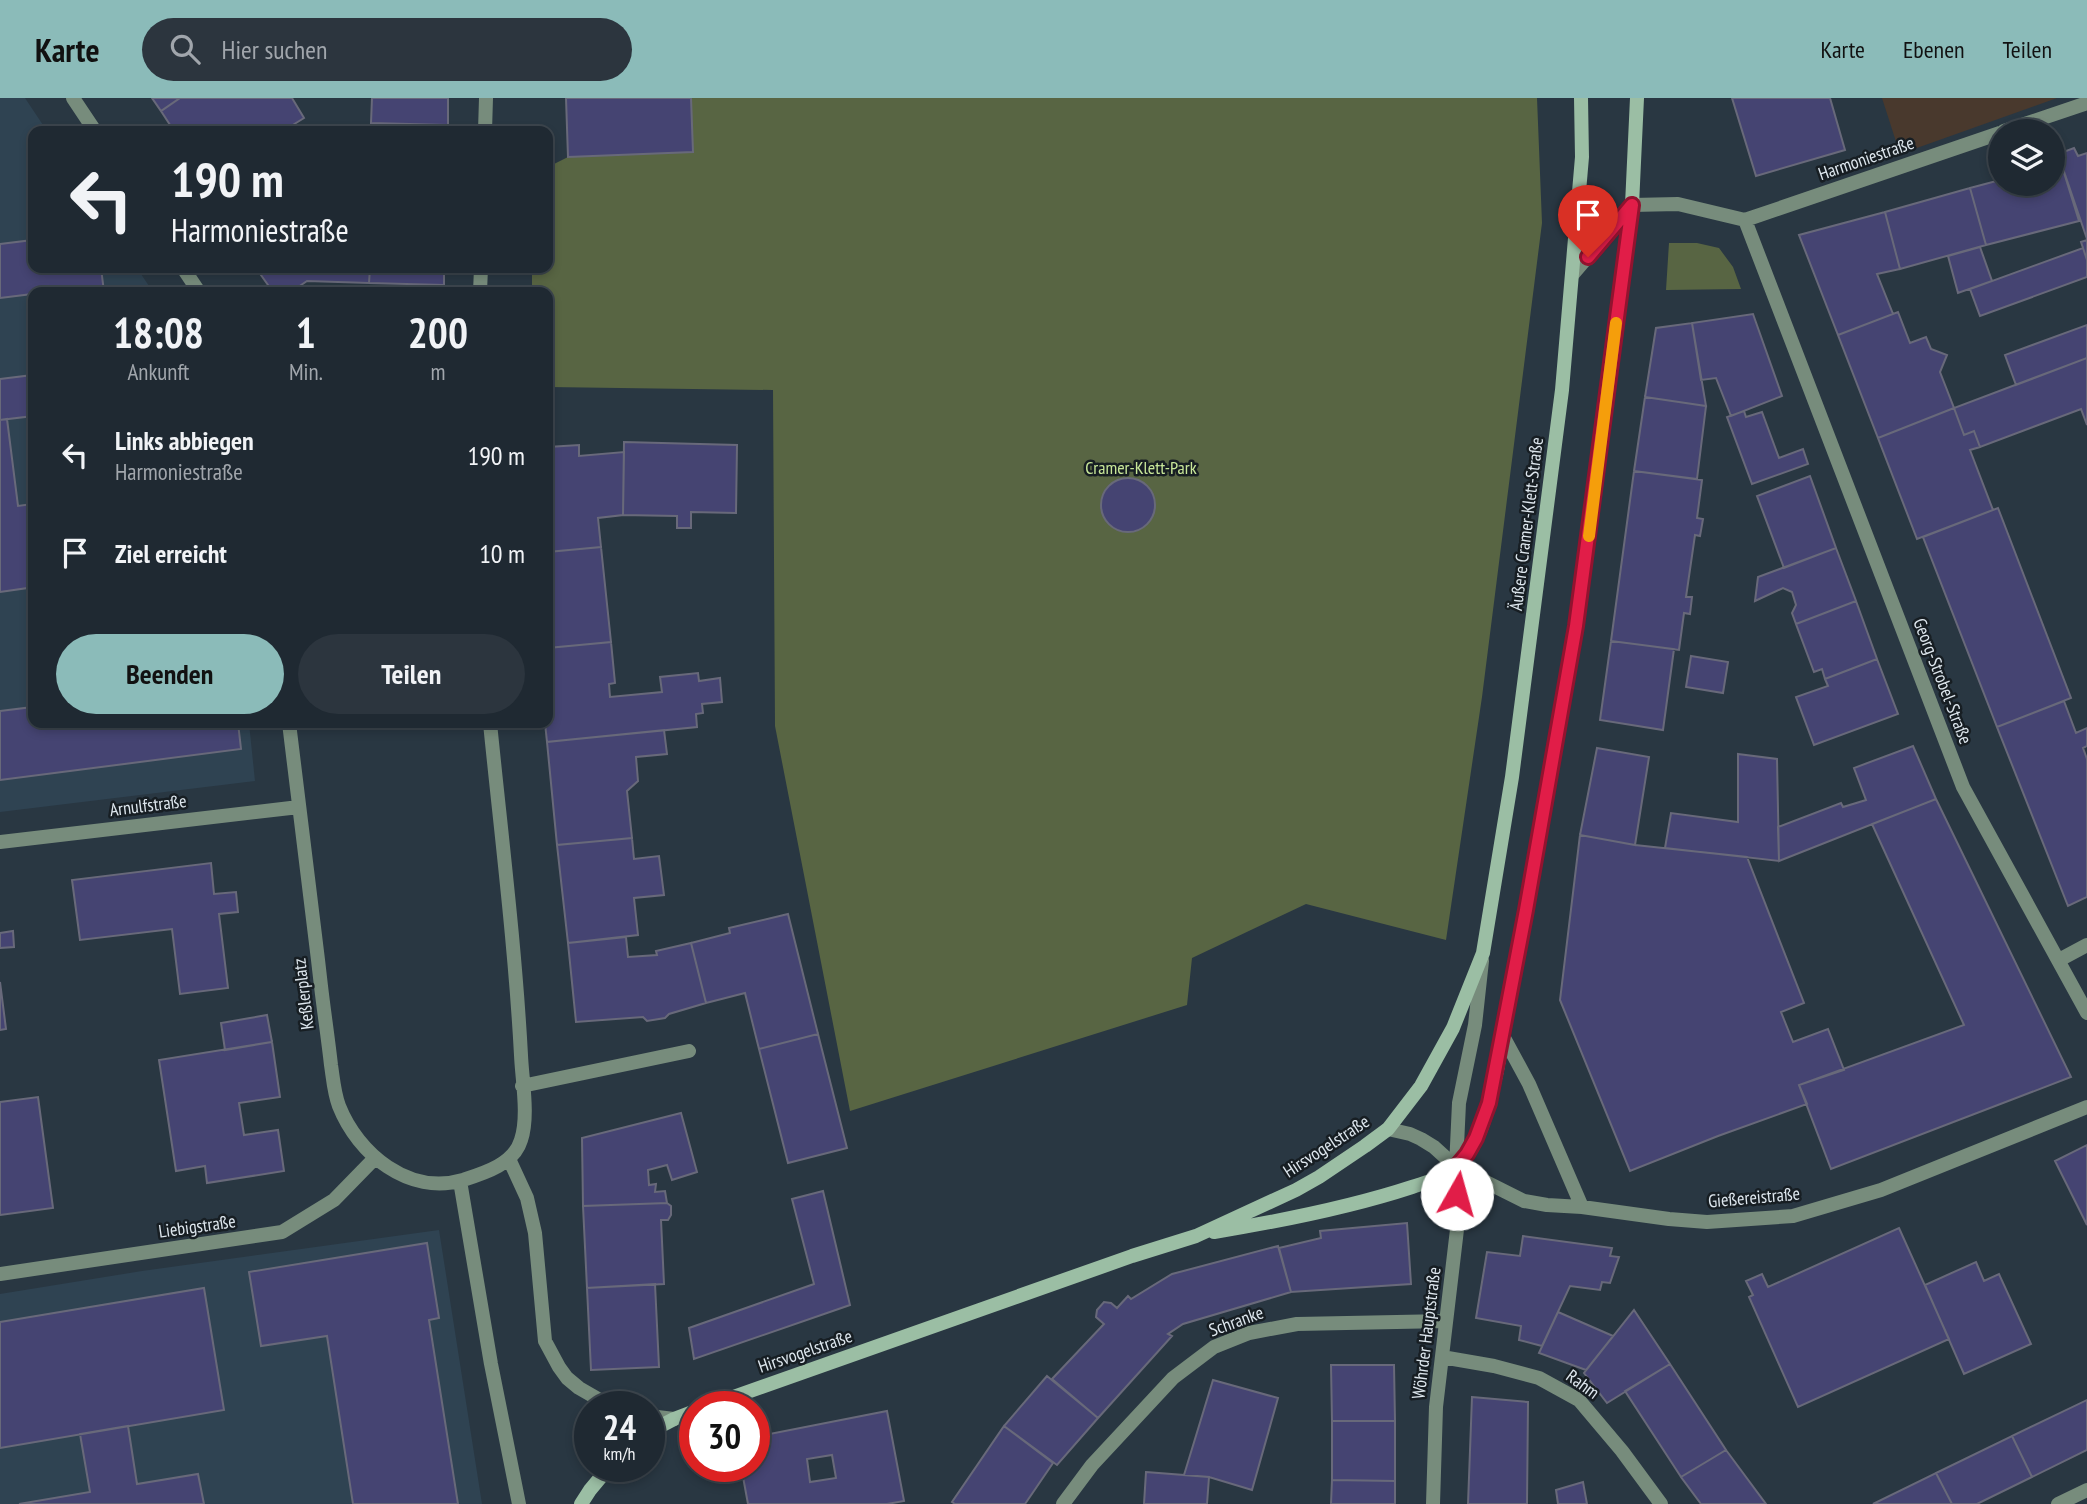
<!DOCTYPE html>
<html lang="de">
<meta charset="utf-8">
<style>
:root{--surface:#1f2932;--page:#2c353e;--text:#f1f3f6;--muted:#a1a6ac;--line:#3c454d;--accent:#8bbbb9}
body{margin:0;font-family:"PT Sans Narrow",sans-serif;background:var(--page);color:var(--text);height:100vh;display:flex;flex-direction:column;font-size:26px;white-space:nowrap}
*{box-sizing:border-box;margin:0}
p{font-size:23px;color:var(--muted)}
.icon{flex:none;width:38px;height:38px;fill:none;stroke:currentColor;stroke-width:2;stroke-linecap:round;stroke-linejoin:round}
.map{position:relative;flex:1;overflow:hidden}
.panel{position:absolute;left:28px;top:189px;width:525px;height:441px;display:flex;flex-direction:column;background:var(--surface);border-radius:14px;box-shadow:0 4px 10px #0003,0 0 0 2px var(--line)}
.panel>*{flex:none}
.guide{position:absolute;left:28px;top:28px;width:525px;height:147px;border-radius:14px;box-shadow:0 4px 10px #0003,0 0 0 2px var(--line);background:#1f2932;color:var(--text);overflow:hidden}
.controls{position:absolute;left:1988px;top:21px;display:grid;gap:14px}
.controls a{display:grid;place-items:center;width:77px;height:77px;border-radius:50%;background:var(--surface);box-shadow:0 4px 10px #0003,0 0 0 2px var(--line);font-size:35px}
.speed{position:absolute;left:574px;top:1293px;display:flex;gap:14px;font-size:35px;font-weight:700;text-align:center}
.speed>*{display:grid;place-content:center;width:91px;height:91px;border-radius:50%;background:var(--surface);box-shadow:0 4px 10px #0003,0 0 0 2px var(--line);line-height:1}
.speed small{font-size:18px;font-weight:400}
.speed .limit{border:10px solid #d22;background:#fff;color:#111}
.pin{position:absolute;display:grid;place-items:center;width:60px;height:60px;color:#fff;margin:-72px -30px;border-radius:50% 50% 50% 0;rotate:-45deg;box-shadow:0 0 7px #0007}
.pin .icon{rotate:45deg}
.me{position:absolute;width:77px;margin:-38px;rotate:7deg;stroke-linejoin:round;filter:drop-shadow(0 0 5px #0008)}
.turn{display:flex;align-items:center;gap:24px;height:147px;padding:0 28px;font-size:32px}
.turn .icon{width:91px;height:91px;stroke-width:2.5}
.turn b{display:block;font-size:49px;line-height:60px}
.eta{display:flex;justify-content:space-evenly;align-items:center;height:119px;text-align:center}
.eta b{font-size:42px;font-weight:700;line-height:49px}
.primary-button{display:flex;gap:14px;margin-top:auto;padding:14px 28px}
.primary-button a{flex:1;height:80px;border-radius:42px;background:var(--accent);color:#111;font-size:28px;font-weight:700;line-height:80px;text-align:center}
.primary-button a+a{background:var(--page);color:var(--text)}
ul{padding:0;list-style:none}
li{display:flex;align-items:center;gap:21px;height:98px;padding:0 28px}
li div{flex:1}
li b{display:block;font-size:26px}
li em{font-style:normal}
header{display:flex;align-items:center;gap:42px;box-sizing:border-box;height:98px;padding:0 35px;background:var(--accent);color:#111}
header strong{font-size:33px}
nav{display:flex;gap:38px;margin-inline-start:auto;font-size:24px}
.search{width:490px;height:63px;background:var(--page);display:flex;align-items:center;gap:18px;box-sizing:border-box;padding:0 24px;border-radius:38px;color:var(--muted);font-size:26px}
.map>svg:first-child{display:block}
.commercial{fill:#49392d}
.built{fill:#2f4352}
.green{fill:#586543}
.building{fill:#454472;stroke:#68697a;stroke-width:2;fill-rule:evenodd}
.lines{fill:none;stroke-linecap:round;stroke-linejoin:round}
.street{stroke:#778c7c;stroke-width:14}
.secondary{stroke:#9bbea4;stroke-width:14}
.route-casing{stroke:#92132f;stroke-width:18}
.route{stroke:#e11d48;stroke-width:12}
.slow{stroke:#f59e0b;stroke-width:12}
.labels{text-anchor:middle;dominant-baseline:central;stroke-width:5;stroke-linejoin:round;paint-order:stroke}
.street-label{font-size:18px;fill:#dee7ee;stroke:#171e23}
.park-label{font-size:18px;fill:#c8e799;stroke:#171e23}
</style>
<header>
<strong>Karte</strong>
<div class="search"><svg class="icon" aria-label="search" viewBox="0 0 24 24"><circle cx="10" cy="10" r="6"/><path d="M15 15l6 6"/></svg>Hier suchen</div>
<nav><a>Karte</a><a>Ebenen</a><a>Teilen</a></nav>
</header>
<div class="map">
<svg width="2087" height="1406" viewBox="0 0 2087 1406">
<rect width="100%" height="100%" fill="#293742"/>
<!-- commercial -->
<path class="commercial" d="M1882,0H2057L1900,56Z"/>
<!-- built -->
<path class="built" d="M0,0H25L47,33H33V170H137L153,194H33V625H249L255,683L0,714Z
M439,1132L482,1406H0V1196L142,1173Z"/>
<!-- green -->
<path class="green" d="M691,0H1537L1542,125L1482,599L1446,842L1306,806L1192,860L1187,907L850,1013L775,628L773,292L548,289V194H532V170H548V69L568,59L693,54Z
M1669,145H1697L1719,150L1733,169L1741,191L1666,192Z"/>
<!-- building -->
<path class="building" d="M152,0H180L161,13Z
M180,0H292L304,20L283,33H174L161,13Z
M372,0H448V27L371,25Z
M566,0H691L693,54L568,59Z
M1732,0H1830L1845,52L1756,78Z
M391,26L448,27V33H390Z
M2074,50L2078,58L2087,55V141L2058,56Z
M2061,65L2079,123L1986,147L1970,90L2000,82V86H2053V67Z
M1970,90L1986,147L1900,171L1885,114Z
M1885,114L1900,171L1877,176L1893,216L1838,237L1799,137Z
M33,142V170H101L104,194H73V191L0,200V146Z
M2087,142V162L2081,144Z
M1980,149L1992,183L1958,195L1948,158Z
M2083,150L2087,162V179L1980,218L1970,191Z
M256,170H370L369,185L307,183L291,194H273Z
M370,170H444V187L369,185Z
M1898,214L1910,245L1926,239L1931,251L1947,257L1940,274L1954,310L1878,340L1838,237Z
M1753,216L1782,298L1731,318L1716,280L1701,282L1692,225Z
M1692,225L1706,308L1645,299L1656,230Z
M2087,227V260L2016,287L2005,257Z
M2087,260V327L2081,311L1980,349L1974,333L1964,337L1954,310Z
M33,277V318L0,322V281Z
M1645,299L1706,308L1697,381L1634,373Z
M1954,310L1964,337L1974,333L1980,349L1970,352L1993,412L1917,441L1878,340Z
M1744,313L1746,319L1762,314L1779,360L1803,351L1808,366L1752,386L1727,319Z
M7,321L18,408L33,406V527L28,490L0,494V322Z
M624,344L737,347L736,415L691,414V430H677V418L623,417Z
M579,347V358L624,354L623,417L598,420L601,449L548,454V349Z
M1634,373L1702,382L1697,420L1703,421L1700,438L1695,437L1686,499H1692L1690,516L1684,515L1679,552L1611,543Z
M1810,378L1836,450L1784,470L1757,398Z
M1101 407a27 27 0 1 1 54 0a27 27 0 1 1-54 0Z
M1998,410L2071,600L1997,629L1923,439Z
M601,449L611,544L548,550V454Z
M1836,450L1856,503L1796,526L1792,515L1796,507L1792,494L1783,490L1755,503L1758,479Z
M1856,503L1877,561L1825,581L1822,571L1814,574L1796,526Z
M1611,543L1674,551L1663,632L1600,622Z
M611,544L615,585L609,586L610,599L662,594L660,579L698,575L699,583L720,580L722,604L702,606L703,615L696,616L697,629L547,644L545,625H548V550Z
M1691,558L1728,564L1723,595L1686,589Z
M1877,561L1898,616L1814,647L1796,599L1828,588L1825,581Z
M2064,603L2076,635L2087,630V648L2083,650L2087,661V799L2068,808L1997,629Z
M33,609V625H238L241,651L0,682V613Z
M664,632L667,656L636,659L638,683L627,693L632,740L557,747L547,644Z
M1913,648L1936,701L1779,763L1778,729L1841,705L1843,709L1866,702L1854,670Z
M1597,650L1649,659L1635,747L1580,737Z
M1738,656L1777,661L1779,763L1665,750L1671,715L1738,724Z
M1936,701L2071,979L1831,1071L1799,987L1964,927L1872,726Z
M1580,737L1635,747L1747,759L1804,905L1781,914L1793,944L1828,931L1844,972L1799,987L1807,1006L1718,1038L1630,1073L1560,902Z
M632,740L634,761L659,758L664,797L634,800L638,837L568,845L557,747Z
M211,765L214,796L236,794L238,814L219,816L228,890L180,896L172,831L80,842L72,782Z
M788,816L818,936L759,951L745,895L706,905L691,845L730,835L729,830Z
M13,833L14,849L0,850V835Z
M626,839L628,859L657,857L656,853L691,845L706,905L669,916L665,920L647,923L643,919L576,924L568,845Z
M0,884L6,931L0,932Z
M267,917L272,944L225,952L221,925Z
M818,936L847,1050L788,1065L759,951Z
M272,944L280,999L239,1005L244,1037L278,1032L284,1073L207,1085L205,1068L176,1073L159,962Z
M38,999L53,1110L0,1117V1004Z
M681,1015L697,1074L672,1082L667,1067L648,1072L649,1087L656,1086L655,1094L665,1093L667,1105L583,1108L582,1040Z
M2087,1047V1127L2055,1063Z
M823,1093L850,1207L694,1261L689,1230L814,1186L792,1101Z
M667,1105L671,1108V1117L668,1122H661L664,1186L587,1190L583,1108Z
M1407,1125L1411,1186L1291,1194L1279,1150L1321,1140L1320,1133Z
M1899,1130L1949,1241L1798,1309L1749,1199L1753,1197L1746,1183L1762,1176L1768,1189Z
M1523,1138L1612,1150L1610,1158L1619,1159L1610,1185L1602,1184L1600,1192L1570,1188L1542,1248L1519,1242L1521,1228L1476,1220L1487,1154L1520,1158Z
M427,1145L439,1220L429,1222L458,1406H353L327,1238L261,1248L249,1174Z
M1278,1148L1291,1194L1183,1226L1168,1236L1172,1238L1098,1320L1052,1281L1104,1226L1096,1219L1097,1212L1104,1204L1111,1205L1117,1210L1128,1198L1131,1201L1172,1176Z
M1976,1164L1984,1183L1999,1176L2031,1246L1964,1276L1925,1187Z
M655,1186L659,1269L591,1272L587,1190Z
M204,1190L224,1312L0,1350V1224Z
M1634,1212L1670,1266L1607,1305L1584,1275Z
M1558,1214L1613,1238L1586,1272L1539,1255Z
M1670,1266L1726,1352L1681,1379L1625,1293Z
M1331,1267H1394L1395,1323H1332Z
M1047,1278L1098,1320L1057,1367L1004,1328Z
M1213,1282L1278,1300L1252,1392L1209,1379L1184,1377Z
M1472,1299L1528,1304L1527,1406H1468Z
M2087,1302V1352L2032,1379L2012,1338Z
M887,1313L904,1403L887,1406H748L741,1368H754V1339ZM832,1357L836,1380L810,1384L807,1361Z
M1332,1323H1395V1383L1332,1382Z
M128,1328L137,1386L198,1376L204,1406H19L90,1394L80,1336Z
M1004,1328L1053,1365L1025,1406H955L952,1404Z
M2012,1338L2032,1379L1977,1406H1952L1936,1375Z
M1726,1352L1766,1406H1701L1681,1379Z
M1146,1374L1209,1379L1207,1406H1144Z
M1936,1375L1952,1406H1873Z
M1332,1382L1395,1383V1406H1331Z
M1583,1384L1587,1406H1558L1556,1392Z"/>
<g class="lines">
<!-- street -->
<path class="street" d="M73,0L95,33
M485,33L486,0
M2004,33L2087,5
M1745,122L1963,689L2087,915
M183,170L199,194
M1573,176L1632,107L1678,106L1745,122L2000,35
M480,194L481,170
M289,625C300,712 311,800 321,888C324,914 328,940 331,967C333,980 334,995 339,1008C358,1056 409,1098 463,1082C485,1075 514,1066 521,1042C529,1018 522,982 521,957C515,846 501,735 490,625
M0,744L299,709
M2059,862L2087,847
M1503,938L1529,986L1582,1109
M522,988L689,953
M1388,1031L1410,1036L1421,1041L1434,1049L1456,1069L1524,1103L1547,1107L1582,1109L1669,1121L1707,1124L1793,1118L1881,1092L2087,1009
M509,1061L527,1100L535,1135L545,1243L559,1269L567,1280L579,1290L612,1309
M460,1083L491,1266L519,1406
M0,1176L282,1134L334,1102L374,1061
M1442,1259L1494,1268L1539,1280L1579,1302L1622,1353L1661,1406
M649,1318L674,1321
M1063,1406L1092,1367L1173,1280L1214,1249L1249,1235L1297,1226L1446,1223
M1433,1406L1436,1309L1458,1123L1456,1069L1459,1005L1475,927L1482,863
M2058,1406L2087,1392"/>
<!-- secondary -->
<path class="secondary" d="M1214,1134C1281,1123 1348,1110 1412,1089C1427,1084 1444,1080 1456,1070C1481,1049 1490,1003 1497,972L1576,528L1632,107L1637,0
M705,1309L1132,1158L1196,1138L1296,1092L1319,1079L1365,1048L1388,1031L1421,988L1453,930L1483,855L1512,679L1562,292L1582,59L1581,0
M649,1334L674,1321L695,1313
M581,1406L590,1392L610,1368"/>
</g>
<g class="lines">
<!-- route casing -->
<g class="route-casing">
<path id="route" d="M1457,1096L1456,1069L1467,1056L1476,1040L1489,1005L1526,812L1576,528L1632,107L1588,159"/>
</g>
<!-- route -->
<use href="#route" class="route"/>
<!-- slow -->
<path class="slow" d="M1589,438L1616,225"/>
</g>
<g class="labels">
<!-- street labels -->
<g class="street-label">
<text transform="translate(1866 60) rotate(-19)">Harmoniestraße</text>
<text transform="translate(1526 426) rotate(-83)">Äußere Cramer-Klett-Straße</text>
<text transform="translate(1943 583) rotate(69)">Georg-Strobel-Straße</text>
<text transform="translate(148 707) rotate(-7)">Arnulfstraße</text>
<text transform="translate(303 896) rotate(-97)">Keßlerplatz</text>
<text transform="translate(1326 1048) rotate(-33)">Hirsvogelstraße</text>
<text transform="translate(1754 1099) rotate(-5)">Gießereistraße</text>
<text transform="translate(197 1128) rotate(-8)">Liebigstraße</text>
<text transform="translate(1236 1223) rotate(-20)">Schranke</text>
<text transform="translate(1426 1235) rotate(-83)">Wöhrder Hauptstraße</text>
<text transform="translate(805 1253) rotate(-19)">Hirsvogelstraße</text>
<text transform="translate(1583 1286) rotate(36)">Rahm</text>
</g>
<!-- park labels -->
<g class="park-label">
<text x="1141" y="369">Cramer-Klett-Park</text>
</g>
</g>
</svg>
<div class="controls">
<a><svg class="icon" aria-label="layers" viewBox="0 0 24 24"><path d="M12 4l9 5-9 5-9-5zM3 14l9 5 9-5"/></svg></a>
</div>
<div class="speed"><div>24<small>km/h</small></div><div class="limit">30</div></div>
<div class="pin" style="left:1588px;top:159px;background:#d93025"><svg class="icon" aria-label="arrive" viewBox="0 0 24 24"><path d="M6 21V4h12l-3 4 3 4H6"/></svg></div>
<svg class="me" style="left:1457px;top:1096px" viewBox="-20 -20 40 40"><circle r="19" fill="#fff"/><path d="M0-13L10 11 0 6-10 11z" fill="#e11d48"/></svg>
<div class="guide">
<div class="turn"><svg class="icon" aria-label="left" viewBox="0 0 24 24"><path d="M17 20v-9H6M10 6l-5 5 5 5"/></svg><div><b>190 m</b>Harmoniestraße</div></div>
</div>
<section class="panel">
<div class="eta">
<div><b>18:08</b><p>Ankunft</p></div>
<div><b>1</b><p>Min.</p></div>
<div><b>200</b><p>m</p></div>
</div>
<ul>
<li><svg class="icon" aria-label="left" viewBox="0 0 24 24"><path d="M17 20v-9H6M10 6l-5 5 5 5"/></svg><div><b>Links abbiegen</b><p>Harmoniestraße</p></div><em>190 m</em></li>
<li><svg class="icon" aria-label="arrive" viewBox="0 0 24 24"><path d="M6 21V4h12l-3 4 3 4H6"/></svg><div><b>Ziel erreicht</b></div><em>10 m</em></li>
</ul>
<div class="primary-button"><a>Beenden</a><a>Teilen</a></div>
</section>
</div>
